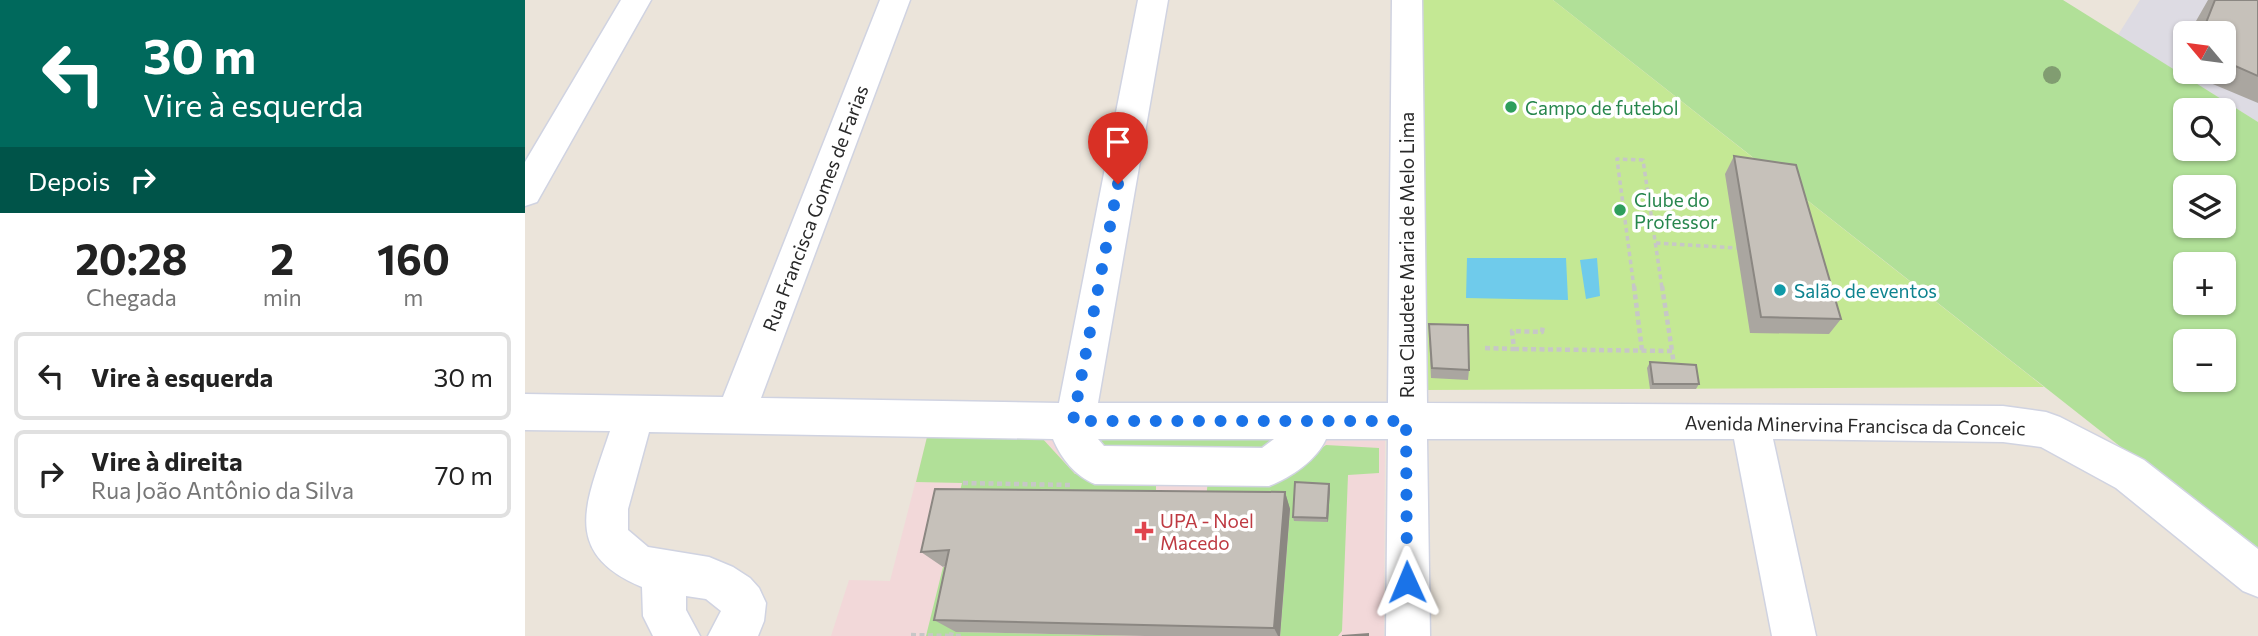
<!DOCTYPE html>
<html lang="pt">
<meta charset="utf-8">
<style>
:root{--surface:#fff;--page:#f2f2f2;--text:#222;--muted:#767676;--line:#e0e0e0}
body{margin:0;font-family:Commissioner,sans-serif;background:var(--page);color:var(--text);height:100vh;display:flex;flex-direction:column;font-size:26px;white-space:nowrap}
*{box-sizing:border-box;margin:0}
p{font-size:23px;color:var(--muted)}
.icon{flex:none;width:38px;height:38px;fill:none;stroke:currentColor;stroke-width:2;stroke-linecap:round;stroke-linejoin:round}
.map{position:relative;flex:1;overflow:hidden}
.panel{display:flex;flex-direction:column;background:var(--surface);width:525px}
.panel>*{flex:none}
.banner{background:#00695c;color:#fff;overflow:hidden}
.needle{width:46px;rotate:299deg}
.buttons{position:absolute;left:1648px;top:21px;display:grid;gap:14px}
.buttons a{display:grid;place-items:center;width:63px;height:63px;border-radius:10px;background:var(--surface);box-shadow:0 2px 5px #0004;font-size:35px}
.pin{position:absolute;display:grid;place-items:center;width:60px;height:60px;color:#fff;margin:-72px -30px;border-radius:50% 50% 50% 0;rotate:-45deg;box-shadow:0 0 7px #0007}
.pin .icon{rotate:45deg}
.me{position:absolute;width:77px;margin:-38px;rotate:359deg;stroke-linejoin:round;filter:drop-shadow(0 0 5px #0008)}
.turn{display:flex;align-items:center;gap:24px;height:147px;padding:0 28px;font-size:32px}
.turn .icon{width:91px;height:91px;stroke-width:2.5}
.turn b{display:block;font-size:49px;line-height:60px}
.then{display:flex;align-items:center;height:66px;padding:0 28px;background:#0003;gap:14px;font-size:26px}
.eta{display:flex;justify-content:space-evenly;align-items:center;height:119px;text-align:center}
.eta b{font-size:42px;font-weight:700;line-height:49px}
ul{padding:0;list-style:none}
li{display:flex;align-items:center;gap:21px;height:88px;margin:0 14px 10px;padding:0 14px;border:4px solid var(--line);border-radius:10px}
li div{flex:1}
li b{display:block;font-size:26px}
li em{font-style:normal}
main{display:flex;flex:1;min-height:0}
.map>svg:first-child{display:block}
.industrial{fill:#dddbe3;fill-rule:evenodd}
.medical{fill:#f2d8d9}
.green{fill:#b1e098;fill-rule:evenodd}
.pitch{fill:#c4e894}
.water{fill:#6fcbeb}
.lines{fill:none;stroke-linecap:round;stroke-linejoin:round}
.minor-casing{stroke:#d0d3e1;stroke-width:3}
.path-far1{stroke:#c7c7c7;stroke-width:3.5;stroke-dasharray:4.5 3.5;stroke-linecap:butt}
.path{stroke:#c7c7c7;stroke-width:4.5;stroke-dasharray:5 3.5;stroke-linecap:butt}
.minor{fill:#fff;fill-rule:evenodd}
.tree{fill:#819d71}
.wall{fill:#aaa6a0}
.shaded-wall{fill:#8b8782}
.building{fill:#c6c1ba;stroke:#8b8782;stroke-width:2}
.route{stroke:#1a73e8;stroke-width:12;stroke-dasharray:0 21.6}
.leisure-dot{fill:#2e9e5b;stroke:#fff;stroke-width:2.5}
.culture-dot{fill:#0f9aa8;stroke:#fff;stroke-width:2.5}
.health-dot{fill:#e0444e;stroke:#fff;stroke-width:2.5}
.labels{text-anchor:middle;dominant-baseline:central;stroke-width:7;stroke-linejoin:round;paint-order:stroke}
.leisure-label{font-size:19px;fill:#27864d;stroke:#fff;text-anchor:start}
.street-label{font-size:19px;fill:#292929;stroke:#fff}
.culture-label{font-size:19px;fill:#0d838f;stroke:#fff;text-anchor:start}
.health-label{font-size:19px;fill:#be3a42;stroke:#fff;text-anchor:start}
</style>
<main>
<section class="panel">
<div class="banner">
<div class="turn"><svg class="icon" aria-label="left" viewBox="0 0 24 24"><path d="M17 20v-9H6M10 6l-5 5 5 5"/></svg><div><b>30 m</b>Vire à esquerda</div></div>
<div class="then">Depois<svg class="icon" aria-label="right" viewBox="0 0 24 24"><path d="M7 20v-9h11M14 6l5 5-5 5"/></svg></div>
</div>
<div class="eta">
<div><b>20:28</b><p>Chegada</p></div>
<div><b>2</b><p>min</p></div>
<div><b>160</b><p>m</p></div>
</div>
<ul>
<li><svg class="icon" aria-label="left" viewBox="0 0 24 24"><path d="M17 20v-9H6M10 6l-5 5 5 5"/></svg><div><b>Vire à esquerda</b></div><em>30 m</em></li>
<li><svg class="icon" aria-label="right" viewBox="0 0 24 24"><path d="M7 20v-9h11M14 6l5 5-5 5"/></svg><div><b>Vire à direita</b><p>Rua João Antônio da Silva</p></div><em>70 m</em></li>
</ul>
</section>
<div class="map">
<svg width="1733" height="636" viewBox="0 0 1733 636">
<rect width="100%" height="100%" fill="#ebe4da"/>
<!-- industrial -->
<path class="industrial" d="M1615,0H1733V122L1593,35ZM1661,33H1699V72H1661Z"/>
<!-- medical -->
<path class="medical" d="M402,437L860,438L859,636H306L324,580L365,581Z"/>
<!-- green -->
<path class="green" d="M1028,0H1538L1733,122V555ZM1661,110H1699V149H1661ZM1661,187H1699V226H1661ZM1661,264H1699V303H1661ZM1661,341H1699V380H1661Z
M402,437H516L550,474L631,477V496L431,506L437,483L391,482Z
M782,437L756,460L570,465L547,438Z
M801,445L854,448V473L823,475L817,631L813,636H755L765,509L680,508L683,480L753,479Z
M445,565L432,632L620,636H401L418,567Z"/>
<!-- pitch -->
<path class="pitch" d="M891,0H1028L1519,387L899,390Z"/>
<!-- water -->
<path class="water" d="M942,258H1041L1043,300L941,298Z
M1072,258L1075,296L1061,299L1055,260Z"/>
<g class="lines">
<!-- minor casing -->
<g class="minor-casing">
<path id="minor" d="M96,0H126L12,202L0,206V162Z
M355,0H385L236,398L534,403L613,0H643L573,403H863L867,0H897L902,403L1478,406L1521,412L1535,417L1619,460L1733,549V597L1718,591L1591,488L1516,447L1478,442L1248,439L1291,636H1247L1209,439H902L905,636H861L863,439H801C792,460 765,478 744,486L570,484C550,476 536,458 528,439L124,432L103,509V530L123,547L184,557L208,567L225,578L234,588L241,603L239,621L233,636H183L196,611L181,599L161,596V610L175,636H128L118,616L117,587C33,552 63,499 85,431L0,430V394L198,397ZM573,439H749L737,448L579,446Z"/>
</g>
<!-- path-far1 -->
<path class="path-far1" d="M1131,243L1212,248
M1109,288L1092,159L1118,160L1137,288"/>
<!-- path -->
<path class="path" d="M1109,286L1117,351
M1137,286L1147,351
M960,348L989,349L987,331L1017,332L1018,325
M989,349L1147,351L1149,366
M438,483L545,485
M428,624L426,636H437
M386,635L426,636"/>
<!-- minor -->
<use href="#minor" class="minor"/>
</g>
<!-- trees -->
<circle class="tree" cx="1527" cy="75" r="9"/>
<!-- wall -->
<path class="wall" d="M1683,0H1733V103L1652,69L1661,46V72H1699V33H1666L1671,21Z
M1209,156L1316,319L1304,334L1225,333L1200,174Z
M904,324L944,370L943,380L906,378L904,335Z
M1125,362L1174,384L1171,389H1125L1122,368Z
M804,484L805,488L803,522L769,521L768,517Z
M760,492L765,509L755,636H620L431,632L409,620L420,566L418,567L396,552Z"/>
<!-- shaded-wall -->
<path class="shaded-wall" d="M804,484L805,488L803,522L802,518Z
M760,492L765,509L755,636H753L749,628Z"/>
<!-- building -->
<path class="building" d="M1690,0H1733V76L1699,61V33H1677Z
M1209,156L1271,165L1316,319L1236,317Z
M904,324L943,325L944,370L907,368Z
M1125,362L1171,365L1174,384H1128Z
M770,482L804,484L802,518L768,517Z
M410,489L760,492L749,628L409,620L424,550L396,552Z
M843,634V636H817Z"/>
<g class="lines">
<!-- route -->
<path class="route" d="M593,184L548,421H881L882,582"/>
</g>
<!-- markers -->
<g class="leisure-dot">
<circle cx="986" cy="107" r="7"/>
<circle cx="1095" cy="210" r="7"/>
</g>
<circle class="culture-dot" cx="1255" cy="290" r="7"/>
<path class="health-dot" d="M615.5 520.5h7v7h7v7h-7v7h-7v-7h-7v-7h7z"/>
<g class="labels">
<!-- leisure labels -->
<g class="leisure-label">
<text x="1000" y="107">Campo de futebol</text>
<text x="1109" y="199">Clube do<tspan x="1109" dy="22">Professor</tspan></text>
</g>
<!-- street labels -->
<g class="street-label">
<text transform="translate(290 208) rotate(-69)">Rua Francisca Gomes de Farias</text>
<text transform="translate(881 255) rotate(-90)">Rua Claudete Maria de Melo Lima</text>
<text transform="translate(1330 425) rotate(1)">Avenida Minervina Francisca da Conceic</text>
</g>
<!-- culture labels -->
<g class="culture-label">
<text x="1269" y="290">Salão de eventos</text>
</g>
<!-- health labels -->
<g class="health-label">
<text x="635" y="520">UPA - Noel<tspan x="635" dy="22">Macedo</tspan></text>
</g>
</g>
</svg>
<div class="buttons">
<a><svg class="needle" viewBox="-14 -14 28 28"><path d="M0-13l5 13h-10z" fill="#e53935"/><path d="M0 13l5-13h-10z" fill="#767676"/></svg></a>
<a><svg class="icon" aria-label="search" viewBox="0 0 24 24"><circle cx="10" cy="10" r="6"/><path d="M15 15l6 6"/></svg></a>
<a><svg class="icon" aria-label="layers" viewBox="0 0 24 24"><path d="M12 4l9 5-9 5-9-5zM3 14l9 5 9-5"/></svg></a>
<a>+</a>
<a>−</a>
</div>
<div class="pin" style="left:593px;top:184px;background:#d93025"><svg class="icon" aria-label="arrive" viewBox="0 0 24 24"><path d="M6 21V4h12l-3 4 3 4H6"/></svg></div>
<svg class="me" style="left:882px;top:582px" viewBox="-20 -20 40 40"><path d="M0-17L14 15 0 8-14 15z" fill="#1a73e8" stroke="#fff" stroke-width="4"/></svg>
</div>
</main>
